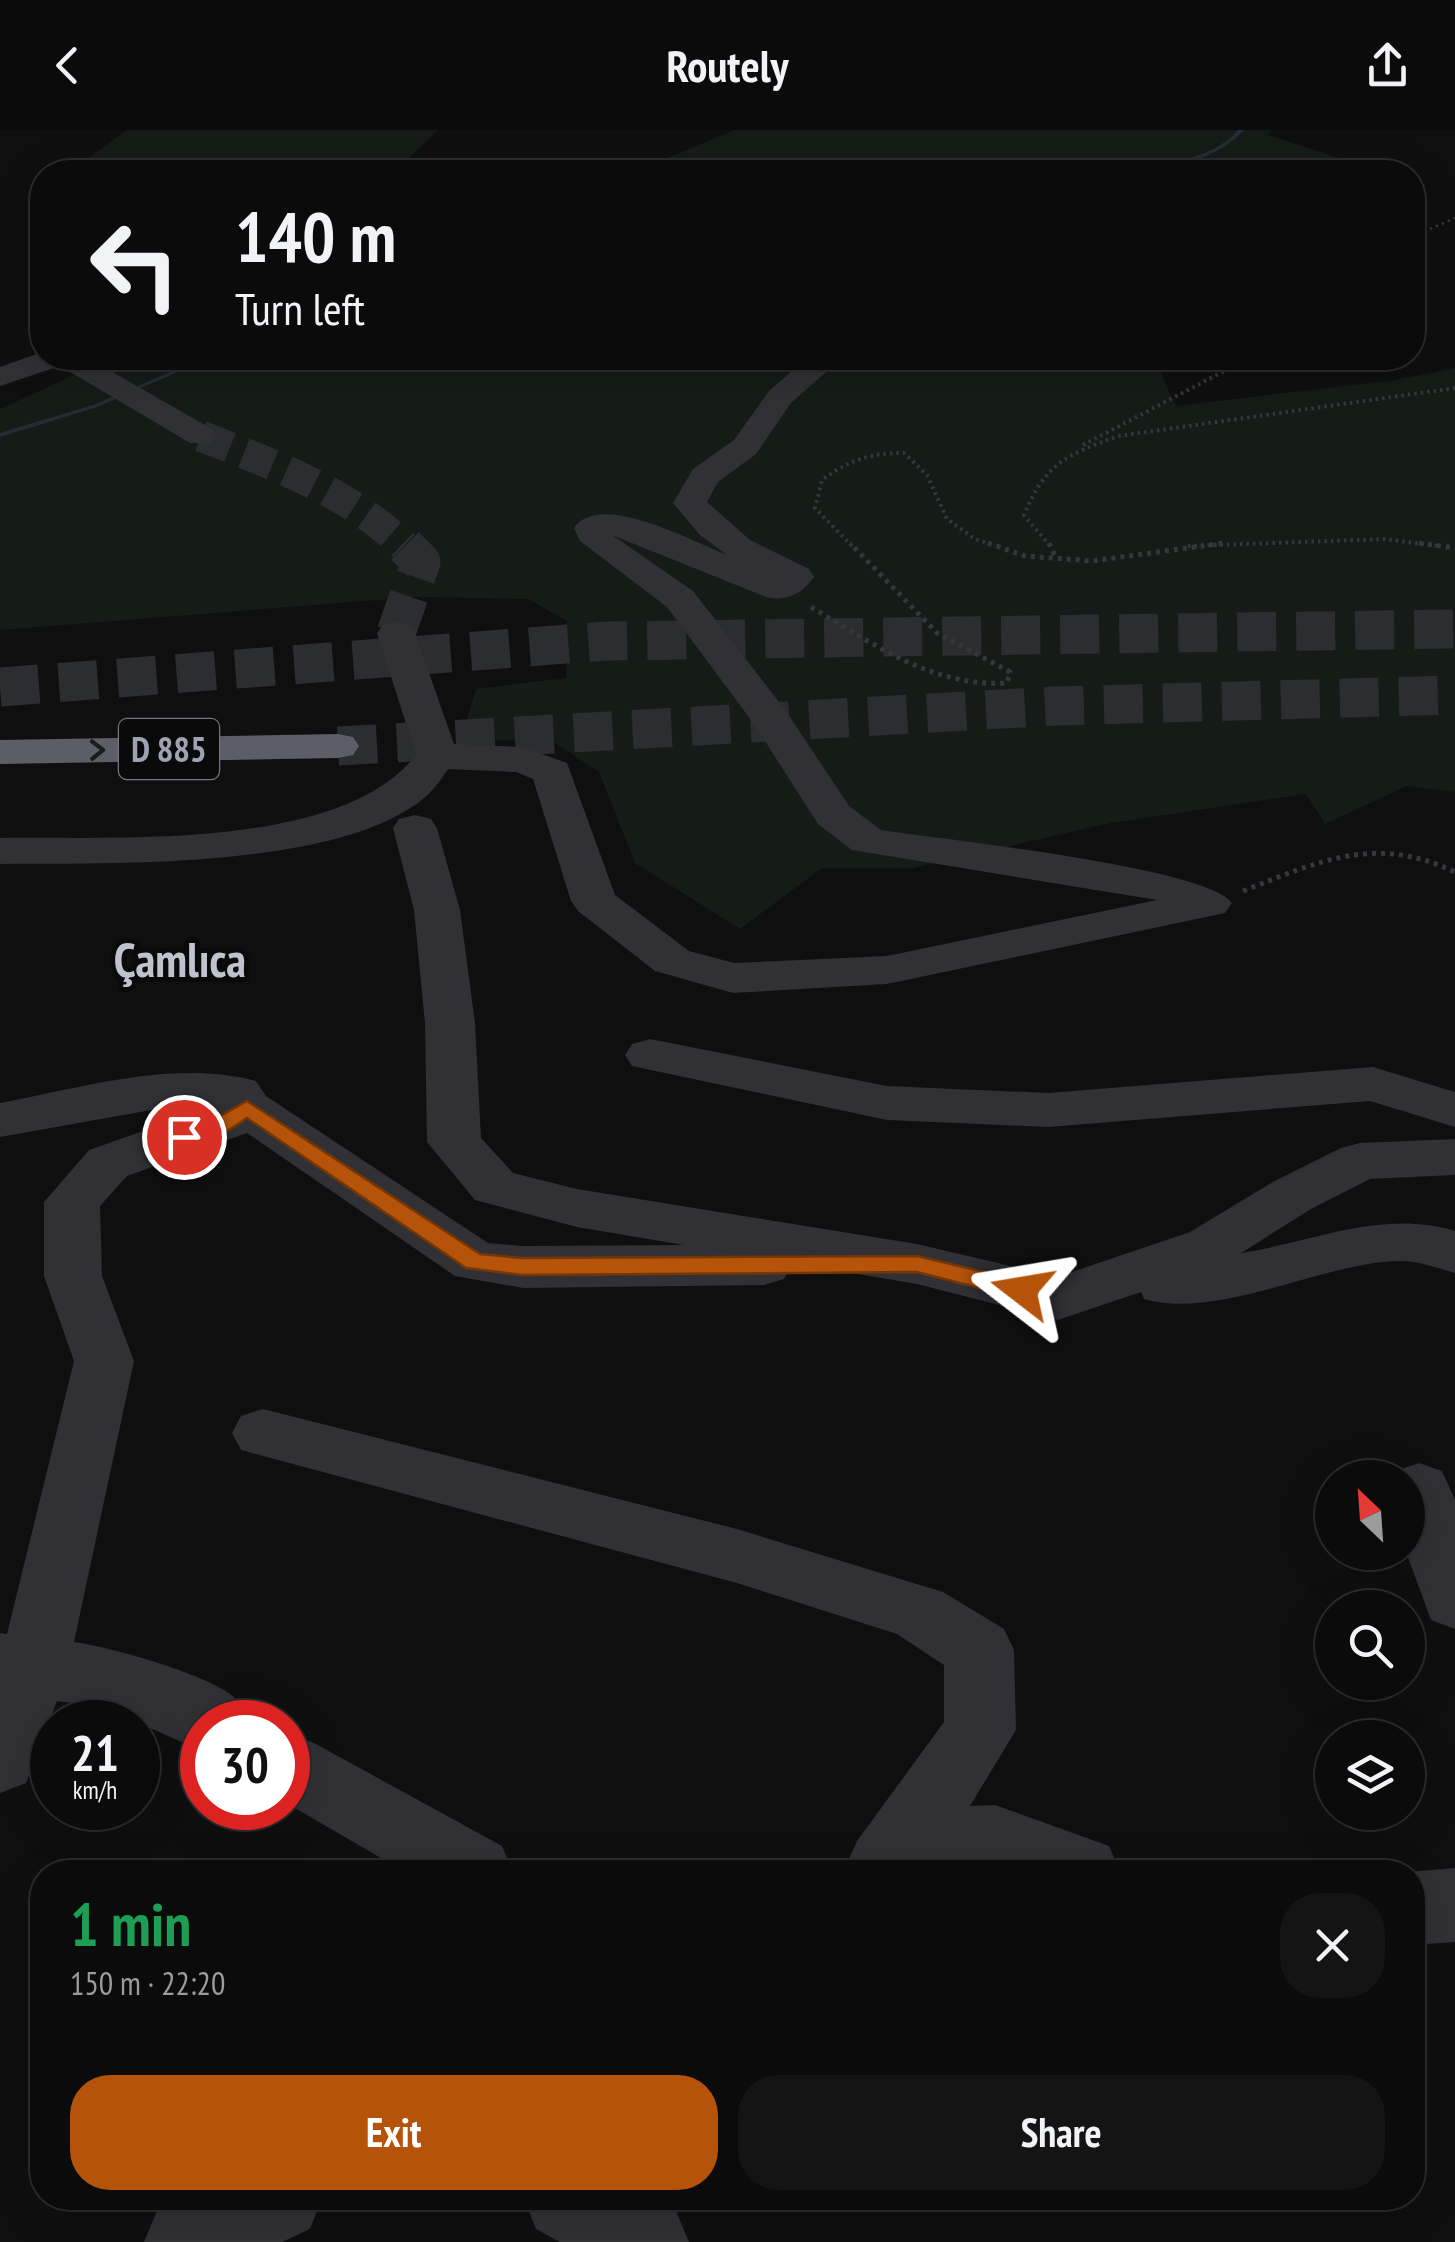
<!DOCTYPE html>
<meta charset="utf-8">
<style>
:root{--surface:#0b0b0c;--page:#141415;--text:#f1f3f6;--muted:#9a9b9d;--line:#2b2b2d;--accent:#b45309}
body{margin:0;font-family:"PT Sans Narrow",sans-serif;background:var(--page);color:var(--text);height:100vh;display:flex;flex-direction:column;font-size:38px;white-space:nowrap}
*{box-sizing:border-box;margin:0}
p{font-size:32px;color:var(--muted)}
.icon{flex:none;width:55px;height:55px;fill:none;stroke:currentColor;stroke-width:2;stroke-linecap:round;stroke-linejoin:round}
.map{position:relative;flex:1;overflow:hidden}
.side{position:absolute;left:30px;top:1730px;width:1395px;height:350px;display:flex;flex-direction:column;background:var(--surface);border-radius:40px;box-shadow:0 10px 40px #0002,0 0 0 2px var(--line)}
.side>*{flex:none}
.top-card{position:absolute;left:30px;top:30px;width:1395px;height:210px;border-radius:40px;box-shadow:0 10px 40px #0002,0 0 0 2px var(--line);background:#0b0b0c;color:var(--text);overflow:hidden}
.needle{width:65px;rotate:335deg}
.fabs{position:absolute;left:1315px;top:1330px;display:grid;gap:20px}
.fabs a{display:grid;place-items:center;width:110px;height:110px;border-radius:50%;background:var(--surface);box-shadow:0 10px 40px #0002,0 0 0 2px var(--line);font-size:50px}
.speed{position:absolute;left:30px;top:1570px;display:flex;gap:20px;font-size:50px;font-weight:700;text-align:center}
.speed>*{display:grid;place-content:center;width:130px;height:130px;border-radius:50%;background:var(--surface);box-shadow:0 10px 40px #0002,0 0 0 2px var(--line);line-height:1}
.speed small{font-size:25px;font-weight:400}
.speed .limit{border:15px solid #d22;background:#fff;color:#111}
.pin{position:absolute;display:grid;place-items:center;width:85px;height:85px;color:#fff;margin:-42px;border:5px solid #fff;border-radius:50%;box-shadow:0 2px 10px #0007}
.me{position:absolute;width:110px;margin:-55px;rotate:284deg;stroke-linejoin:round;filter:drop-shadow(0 0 8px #0008)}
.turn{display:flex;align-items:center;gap:35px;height:210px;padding:0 40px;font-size:45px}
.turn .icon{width:130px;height:130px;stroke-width:2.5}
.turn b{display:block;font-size:70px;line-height:85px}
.round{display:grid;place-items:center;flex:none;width:105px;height:105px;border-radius:40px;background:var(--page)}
.summary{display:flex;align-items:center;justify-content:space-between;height:170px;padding:0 40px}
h1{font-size:60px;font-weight:600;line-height:75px;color:#1e9e55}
.primary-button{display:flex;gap:20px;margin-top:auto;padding:20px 40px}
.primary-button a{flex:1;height:115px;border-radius:40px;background:var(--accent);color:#fff;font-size:40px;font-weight:600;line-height:115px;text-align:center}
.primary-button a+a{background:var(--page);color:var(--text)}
header{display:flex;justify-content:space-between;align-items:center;height:130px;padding:0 40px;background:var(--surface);font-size:45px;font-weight:600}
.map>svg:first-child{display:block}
.green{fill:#151b17}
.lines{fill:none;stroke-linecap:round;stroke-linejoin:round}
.stream{fill:#252c33;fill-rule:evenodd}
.minor-tunnel-far1{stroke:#2c2d30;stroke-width:31;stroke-dasharray:31 15;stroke-linecap:butt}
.minor-tunnel{stroke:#2c2d30;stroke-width:39;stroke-dasharray:39 20;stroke-linecap:butt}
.highway-tunnel{stroke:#2c2d30;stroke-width:39;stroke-dasharray:39 20;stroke-linecap:butt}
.path-far2{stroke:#36373c;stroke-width:2.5;stroke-dasharray:2.5 4;stroke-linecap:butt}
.path-far1{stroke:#36373c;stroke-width:4;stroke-dasharray:2.5 4;stroke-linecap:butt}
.path{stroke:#36373c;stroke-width:5;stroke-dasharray:4 5;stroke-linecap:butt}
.minor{fill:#303035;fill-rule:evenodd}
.highway{fill:#5c5d66;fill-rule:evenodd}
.oneway{stroke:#1a1b1d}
.route{fill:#b45309;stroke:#753606;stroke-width:2.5}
.labels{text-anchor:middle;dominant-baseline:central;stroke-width:10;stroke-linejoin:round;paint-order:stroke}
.shield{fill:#0a0a0b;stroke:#72757f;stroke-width:2.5}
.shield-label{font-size:35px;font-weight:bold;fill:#9fa3b1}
.district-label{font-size:48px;font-weight:bold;fill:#c0c2cd;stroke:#0a0a0b}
</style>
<header><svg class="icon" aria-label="back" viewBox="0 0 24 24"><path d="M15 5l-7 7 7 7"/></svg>Routely<svg class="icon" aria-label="share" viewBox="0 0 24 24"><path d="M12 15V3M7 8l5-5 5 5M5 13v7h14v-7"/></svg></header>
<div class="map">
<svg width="1455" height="2112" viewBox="0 0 1455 2112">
<rect width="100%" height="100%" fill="#0f0f10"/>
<!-- green -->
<path class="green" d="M127,0H438L395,42H69Z
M734,0H1272L1268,5L1374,39L1364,42H634Z
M111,228H1177L1158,237L1176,276L1394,250L1455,238V662L1407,656L1325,694L1306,664L1111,693L913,738H822L740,799L635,733L599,642L552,611L461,609L476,559L566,548L567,491L528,469L415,467L0,500V279Z"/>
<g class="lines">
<!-- stream -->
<path class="stream" d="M1238,0H1244C1220,28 1164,44 1128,42C1166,30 1209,33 1238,0Z
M203,228H210L97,277L0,307V303L93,275Z"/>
<!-- minor-tunnel-far1 -->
<path class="minor-tunnel-far1" d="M201,306C275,336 346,360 404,416"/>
<!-- minor-tunnel -->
<path class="minor-tunnel" d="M396,503L421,432L402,413"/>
<!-- highway-tunnel -->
<path class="highway-tunnel" d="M0,557L607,511L1455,499
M338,616L1056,576L1455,565"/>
<!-- path-far2 -->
<path class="path-far2" d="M1412,107L1455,88"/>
<!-- path-far1 -->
<path class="path-far1" d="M1083,315L1249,228
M852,416L815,378L822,350C849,330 870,323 904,323L927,345L947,389L975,409L995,416
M1050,416L1024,385C1046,332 1067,325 1118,306L1455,258
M1188,416L1385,409L1438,416"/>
<!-- path -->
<path class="path" d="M988,413L1025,426L1092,431L1224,413
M1049,413L1056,428
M1419,413L1455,418
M811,477C874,514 931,557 1007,553L1010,542L937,503L850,413
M1243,761C1320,731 1375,704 1455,742"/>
<!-- minor -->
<path class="minor" d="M42,222V228H88L212,299L217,306L212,313H190L60,236L0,256V237Z
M807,228H842L791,273L756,324L718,352L707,372L750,410L809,439L814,447C802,464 786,472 766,467L612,405L693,461L786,581L849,676L881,700C938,709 1207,737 1232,773L1225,783L887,854L733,863L655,841L578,781L571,771L533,649L516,642L448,639C441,649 434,660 424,668C337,740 111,733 0,734V708C114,706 340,722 416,625L377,503L383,495L396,492L409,495L415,503L454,614L522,617L567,633L615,765L689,821L734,833L887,826L1157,770L852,720L818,694L754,594L667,477L580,411L574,398C600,360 693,412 727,425L700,405L673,373L693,339L734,310L769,261Z
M415,685L431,689L437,698L460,780L475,893L481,1008L513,1043L577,1059L917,1114L1057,1147L1190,1102L1271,1053L1341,1018L1360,1013L1455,1009V1045L1370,1049L1311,1079L1241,1123C1314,1112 1381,1079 1455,1101V1143C1434,1137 1417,1130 1395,1131C1321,1134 1217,1190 1144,1169L1141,1162L1058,1190L917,1154L792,1133L784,1149L764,1155L523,1158L455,1146L247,1003L127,1046L100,1076L102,1146L134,1231L74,1512C107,1516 216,1546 237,1570C241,1575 244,1586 247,1592H202V1621L103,1577L57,1571L26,1653L0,1663V1503L7,1504L74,1231L44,1146V1072L89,1020L209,978L174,976L0,1007V973C82,958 174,929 256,951L266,966L488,1113L523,1116L684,1115L577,1097L475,1070L427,1012L425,893L414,780L393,698L399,689Z
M650,909L887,956L1048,963L1373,937L1455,962V997L1370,971L1048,997L887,990L632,936L625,925L632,914Z
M263,1279L737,1399L943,1462L1004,1499L1014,1520L1016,1600L970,1676L995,1675L1109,1716L1120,1742H849L846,1736L857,1711L944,1592V1535L897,1504L737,1453L241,1320L232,1303L241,1286Z
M1419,1333L1442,1341L1455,1370V1499L1431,1490L1406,1422L1408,1348H1393L1396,1341Z
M288,1603L314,1613L502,1716L513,1742H405L288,1674Z
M1455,1738V1812L1412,1815V1742H1408Z
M185,2068H322L310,2099L282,2112H144L157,2081Z
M524,2068H652L676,2081L689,2112H560L536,2099Z"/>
<!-- highway -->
<path class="highway" d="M338,604L353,607L359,616L353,625L338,628L0,634V610Z"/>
</g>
<!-- one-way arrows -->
<defs><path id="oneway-chevron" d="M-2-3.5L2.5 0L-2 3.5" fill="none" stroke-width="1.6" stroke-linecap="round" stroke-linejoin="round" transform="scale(2.5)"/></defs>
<use class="oneway" href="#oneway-chevron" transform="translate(97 620) rotate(-1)"/>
<!-- route -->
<path class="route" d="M247,971L480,1124L522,1128L917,1126L1022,1151L1035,1160L1022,1169L917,1142L522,1145L466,1138L247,988L229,1000L184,1014L173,1007L176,1002L213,990Z"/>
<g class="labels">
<!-- shield labels -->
<rect class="shield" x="119" y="589" width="100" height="60" rx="8"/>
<g class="shield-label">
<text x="169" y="619">D 885</text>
</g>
<!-- district labels -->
<g class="district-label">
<text x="180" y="829">Çamlıca</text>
</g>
</g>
</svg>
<div class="fabs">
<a><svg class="needle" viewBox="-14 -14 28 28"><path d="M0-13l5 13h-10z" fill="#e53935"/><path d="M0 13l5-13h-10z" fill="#9a9b9d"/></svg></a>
<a><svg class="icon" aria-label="search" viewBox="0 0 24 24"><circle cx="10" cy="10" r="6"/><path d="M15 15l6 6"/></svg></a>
<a><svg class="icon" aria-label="layers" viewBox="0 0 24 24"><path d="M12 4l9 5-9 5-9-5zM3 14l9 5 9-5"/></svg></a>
</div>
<div class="speed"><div>21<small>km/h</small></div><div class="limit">30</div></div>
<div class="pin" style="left:184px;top:1007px;background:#d93025"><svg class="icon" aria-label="arrive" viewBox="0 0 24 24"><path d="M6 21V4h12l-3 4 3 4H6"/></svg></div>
<svg class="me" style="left:1022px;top:1160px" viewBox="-20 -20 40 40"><path d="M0-17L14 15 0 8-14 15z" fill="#b45309" stroke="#fff" stroke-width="4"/></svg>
<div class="top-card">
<div class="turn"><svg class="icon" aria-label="left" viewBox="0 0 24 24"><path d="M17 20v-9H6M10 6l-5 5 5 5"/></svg><div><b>140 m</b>Turn left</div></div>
</div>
<section class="side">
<div class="summary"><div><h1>1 min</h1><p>150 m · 22:20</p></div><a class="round"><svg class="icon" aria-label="close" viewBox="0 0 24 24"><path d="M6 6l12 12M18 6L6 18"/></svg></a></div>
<div class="primary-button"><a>Exit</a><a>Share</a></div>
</section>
</div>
